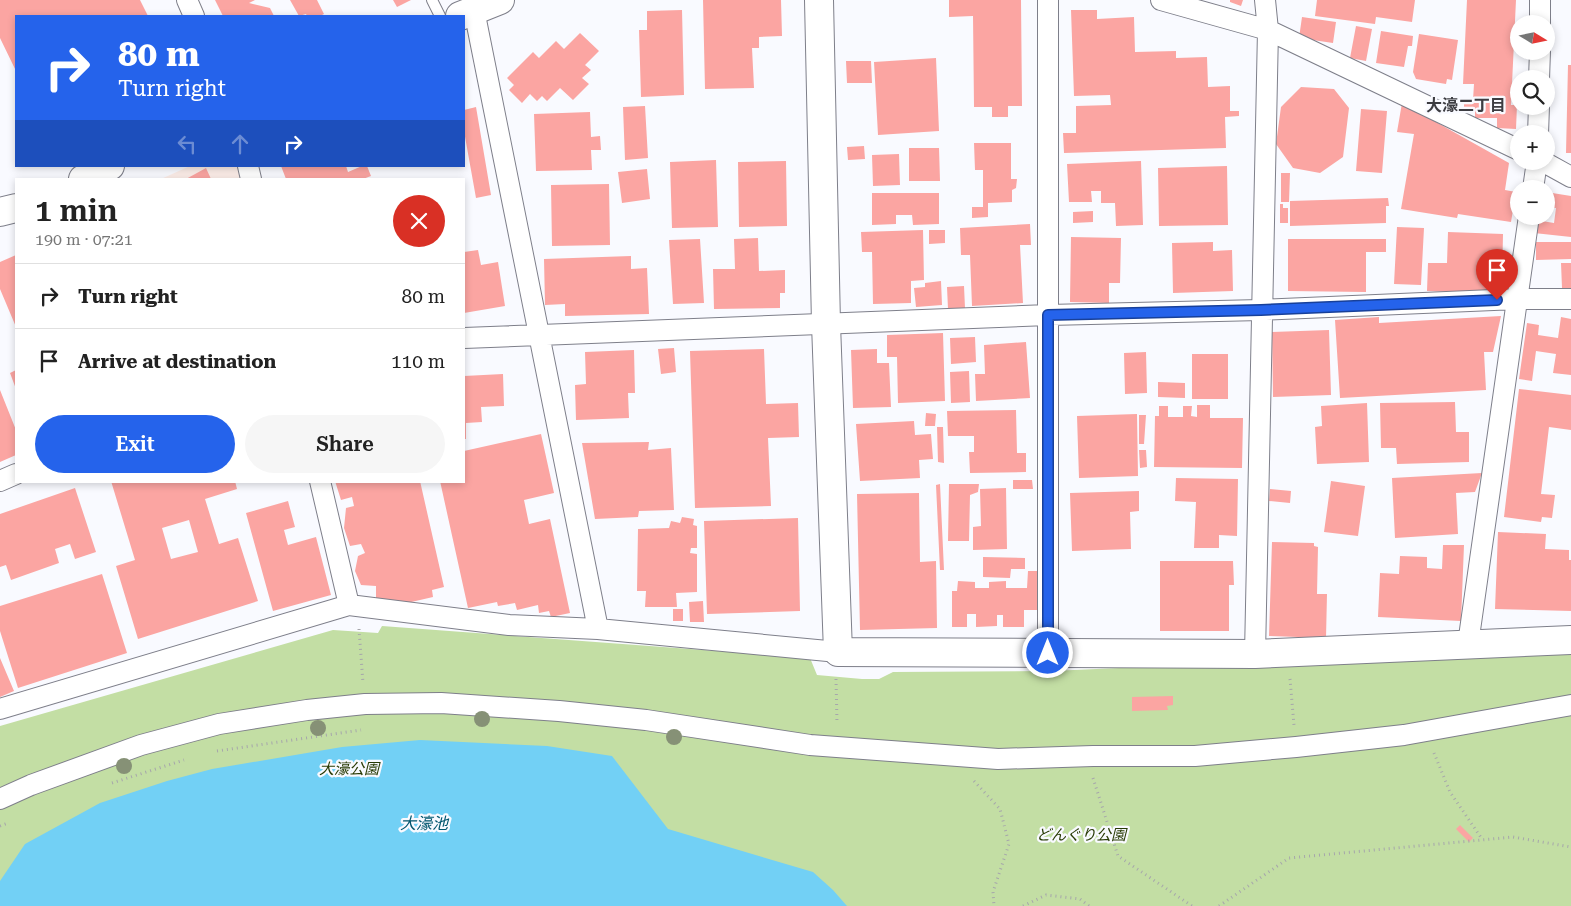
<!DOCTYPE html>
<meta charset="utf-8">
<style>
:root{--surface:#fff;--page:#f6f6f6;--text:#222;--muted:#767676;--line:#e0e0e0;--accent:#2563eb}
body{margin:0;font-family:"Roboto Serif","Noto Sans JP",serif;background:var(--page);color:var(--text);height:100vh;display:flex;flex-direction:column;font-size:19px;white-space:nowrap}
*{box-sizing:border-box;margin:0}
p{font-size:16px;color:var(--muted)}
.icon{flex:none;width:28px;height:28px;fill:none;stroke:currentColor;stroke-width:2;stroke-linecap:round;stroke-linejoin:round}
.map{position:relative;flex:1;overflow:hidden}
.panel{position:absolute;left:15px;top:178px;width:450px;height:305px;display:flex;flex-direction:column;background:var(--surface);border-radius:0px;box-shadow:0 2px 8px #0003}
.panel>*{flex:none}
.hud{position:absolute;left:15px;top:15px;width:450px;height:152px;border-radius:0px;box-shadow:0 2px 8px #0003;background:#2563eb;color:#fff;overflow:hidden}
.needle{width:32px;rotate:100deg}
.fabs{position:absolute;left:1510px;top:15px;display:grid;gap:10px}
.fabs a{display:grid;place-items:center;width:45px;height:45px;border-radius:50%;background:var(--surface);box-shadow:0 2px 8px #0003;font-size:25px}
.pin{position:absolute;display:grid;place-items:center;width:42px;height:42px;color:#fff;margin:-51px -21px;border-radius:50% 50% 50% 0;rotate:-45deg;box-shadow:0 0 5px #0007}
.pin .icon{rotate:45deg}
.me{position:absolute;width:55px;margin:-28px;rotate:0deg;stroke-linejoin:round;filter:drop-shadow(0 0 4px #0008)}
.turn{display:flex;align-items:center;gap:18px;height:105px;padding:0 20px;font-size:22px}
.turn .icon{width:65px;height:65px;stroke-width:2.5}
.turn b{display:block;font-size:35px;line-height:42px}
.lanes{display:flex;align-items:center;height:48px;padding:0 20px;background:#0003;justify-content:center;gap:25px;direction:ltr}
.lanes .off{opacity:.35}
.round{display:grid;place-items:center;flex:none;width:52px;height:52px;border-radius:26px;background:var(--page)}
.overview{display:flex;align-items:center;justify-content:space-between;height:85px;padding:0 20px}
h1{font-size:30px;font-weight:600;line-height:38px}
.primary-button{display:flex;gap:10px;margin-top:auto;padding:10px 20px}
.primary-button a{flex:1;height:58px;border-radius:30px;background:var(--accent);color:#fff;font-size:20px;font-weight:600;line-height:58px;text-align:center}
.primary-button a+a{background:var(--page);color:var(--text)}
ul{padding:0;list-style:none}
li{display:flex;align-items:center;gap:15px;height:65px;padding:0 20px;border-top:1px solid var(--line)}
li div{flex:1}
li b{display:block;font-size:19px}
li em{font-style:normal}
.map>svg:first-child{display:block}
.education{fill:#fcede8}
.green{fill:#c3dea4}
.water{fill:#72d0f5}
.building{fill:#fba5a2;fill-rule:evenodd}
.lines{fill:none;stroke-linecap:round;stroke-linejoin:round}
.lane-casing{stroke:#7e7f8a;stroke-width:12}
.street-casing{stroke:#7e7f8a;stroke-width:22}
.secondary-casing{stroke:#7e7f8a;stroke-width:30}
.path{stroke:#a6a6ab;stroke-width:3;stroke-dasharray:1 4;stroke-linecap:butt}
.lane{stroke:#fff;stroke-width:10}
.street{stroke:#fff;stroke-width:20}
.secondary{stroke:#fff;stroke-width:28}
.tree{fill:#869176}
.route-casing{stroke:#184099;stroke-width:12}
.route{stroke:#2563eb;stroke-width:9}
.labels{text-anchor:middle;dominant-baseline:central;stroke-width:4.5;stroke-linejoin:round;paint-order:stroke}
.park-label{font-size:15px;font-style:italic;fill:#283b05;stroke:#f9faff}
.neighbourhood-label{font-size:16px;font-weight:bold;fill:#3c3c41;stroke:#f9faff}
.water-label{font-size:16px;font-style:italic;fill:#00556e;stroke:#f9faff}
</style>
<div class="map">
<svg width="1571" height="906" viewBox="0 0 1571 906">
<rect width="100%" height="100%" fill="#f9faff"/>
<!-- education -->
<path class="education" d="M190,166H238L241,179H161Z"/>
<!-- green -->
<path class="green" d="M382,626L810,658L817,675L862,679H879L893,672L1051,671L1571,648V906H0V726L333,630L378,633Z"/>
<!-- water -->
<path class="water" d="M420,740L547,746L612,756L668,829L813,872L833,890L847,906H0V881L25,844L100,803L167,781L212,769L342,747Z"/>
<!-- building -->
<path class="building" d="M0,0H140L148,16H16V71L0,38Z
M215,0H255L249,3L270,8L274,16H223Z
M290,0H317L324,14L320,16H307L306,14L299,16Z
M393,0H411L397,7Z
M703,0H781L782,36L759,37V48H752L754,88L705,89Z
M949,0H1021L1022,106H1008V117H992V107H974L973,16L949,17Z
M1230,0H1243L1241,6L1230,2Z
M1317,0H1415L1412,22L1376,17L1375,24L1315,16Z
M1467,0H1516L1511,105H1517L1516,129L1497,128V118H1475V112H1464V100H1473L1474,84H1463Z
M682,10L684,95L641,97L639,30H647V11Z
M1071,10H1097V19L1134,17L1135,52L1176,51V58L1207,57L1208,87L1230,86V111H1239V116L1225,117L1226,148L1064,153L1063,133H1076V106L1111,105L1110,95L1074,96Z
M1302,17L1336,22L1333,43L1299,38Z
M1356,26L1372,29L1366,61L1350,58Z
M1381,31L1413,36L1412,46H1408L1404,67L1376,63Z
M580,33L599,51L585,65L591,70L582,78L589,84L573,100L560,88L547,101L542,96L537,101L530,94L522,103L509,90L514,85L507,78L533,52L539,58L556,41L564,49Z
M1419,34L1458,40L1452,80L1447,79L1446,84L1416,79L1413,72Z
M936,58L939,131L878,135L874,62Z
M846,61H871L872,83H847Z
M1568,65H1571V153H1566Z
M1301,87L1334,89L1349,108L1343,157L1320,173L1293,168L1276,144L1281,107Z
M1402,103L1509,163L1505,190L1516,192L1511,222L1458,214L1457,218L1401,209L1414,134L1397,132Z
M645,106L648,158L625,160L623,107Z
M476,107L491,195L476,198L464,131V110Z
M1361,109L1387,111L1382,173L1356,171Z
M590,112L591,137L600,136L601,150H591L592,170L536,171L534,114Z
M974,143H1011V179H1017L1016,188L1012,190V202L988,203V217L972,218V207H983V170H975Z
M864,146L865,159L848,160L847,147Z
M909,148H939L940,181H909Z
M899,154L900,185L873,186L872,155Z
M716,160L718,227L672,228L670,162Z
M786,161L787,226L739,227L738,162Z
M1141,161L1143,225L1116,226L1115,203H1101V191H1091L1092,202H1069L1067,164Z
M281,166H346L348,172L362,166H367L371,176L363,179H286Z
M1227,166L1228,225L1159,226L1158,168Z
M206,168L211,179H186Z
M647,169L650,199L622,203L618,172Z
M1281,173H1290L1289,202H1281Z
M609,184L610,245L552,246L551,185Z
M1546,192L1571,196V237L1534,233L1536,220L1554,223L1556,208L1546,207Z
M872,193H939V224L913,225L912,215H896V224L872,225Z
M1388,198L1389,206H1386V223L1290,226V201Z
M1280,204H1283V208H1288V223H1280Z
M1093,211V222L1073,223V212Z
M1030,224L1031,245H1020L1023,303L972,306L970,255H961L960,228Z
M1397,227L1424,228L1421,285L1394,284Z
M923,230L924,280L911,281V303L873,304L872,252H862L861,232Z
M929,230H945V243L929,244Z
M1448,232L1503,234L1502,282H1490L1489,293L1427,291L1428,263H1447Z
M1071,237L1121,238L1120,283H1109V303L1070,302Z
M758,238L759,271L785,270V293H780V308L714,309L713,269H735L734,239Z
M700,239L704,303L673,304L669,240Z
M1288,239H1386V252H1366V292L1288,291Z
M1213,242V251L1232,250L1233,291L1173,293L1172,243Z
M1536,242H1571V259L1536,260Z
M478,250L481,265L498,262L505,306L464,313V252Z
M16,255V327L0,289V262Z
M631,256V269L647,268L649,314L565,316V304L545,305L544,259Z
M1561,263H1571V288H1562Z
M941,281L942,305L916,307L914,288L925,287V283Z
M964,286L965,308L948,309L947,287Z
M1501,316L1493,352H1484L1486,390L1340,398L1335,320L1379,317V323Z
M1561,317L1571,319V375L1553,373L1556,354L1536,351L1532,381L1519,379L1527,323L1539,325L1538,335L1558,338Z
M1329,330L1331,395L1273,397L1272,332Z
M943,333L945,401L898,403L897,357H887V335Z
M975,337L976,362L951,364L950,338Z
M1026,342L1030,398L976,401L975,374H985L984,345Z
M674,348L676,372L661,374L658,349Z
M764,349L766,404L798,403L799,437L768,438L771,506L695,508L690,351Z
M877,349V363H889L891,407L853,408L851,350Z
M634,350L635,393H628L629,418L576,420L575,385L586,384L585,352Z
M1146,352L1147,393L1125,394L1124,353Z
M1192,354H1228V399H1192Z
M16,370V389L10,373Z
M969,371L970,402L951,403L950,372Z
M503,374L504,406L481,407L482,422L466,423V439H464V376Z
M1158,382L1185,383V398L1158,397Z
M1519,389L1571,395V430L1549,427L1541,494L1555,495L1552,518L1542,517L1541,522L1504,517Z
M0,390L16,430V455L0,462Z
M1455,402L1456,432H1469V462L1397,464L1396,448H1381L1380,403Z
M1367,403L1369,462L1317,464L1315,427L1322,426L1321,406Z
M1197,405H1210V418H1243L1242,468L1154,467L1155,416H1159V406H1168V417H1183V406H1192L1191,416L1197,417Z
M1016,410L1017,453H1026V472L970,473L969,452H974V436H948L947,411Z
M926,413L936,414L935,426H925Z
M1137,414L1138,476L1079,478L1077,416Z
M1139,415H1146L1144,444H1139Z
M914,421L915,435L931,434L933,459L919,460L920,478L860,481L856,424Z
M937,427H943L944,463L938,462Z
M541,434L554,493L524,500L529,524L550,519L570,613L551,617L549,611L539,613L538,605L517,610L515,603L498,606L497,602L468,608L440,481H464V451Z
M649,442L648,450L671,448L674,510L639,511L638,517L595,519L582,443Z
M1139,450H1146L1147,467L1140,468Z
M1482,473L1475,492L1456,493L1458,534L1395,538L1392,478Z
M1176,478L1238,479L1237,536L1219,535V548H1194L1196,502L1175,501Z
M1013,480H1032L1033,489H1013Z
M111,481H235L237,489L205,499L219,544L238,538L258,601L138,639L116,566L135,560ZM189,520L198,552L171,559L162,528Z
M335,481H420L444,587L432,590L433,597L407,603L376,600V586L361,585L355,571L358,556L365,553L361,544L350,546L344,528L346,508L354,506L352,497L341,500Z
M1331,481L1365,486L1358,536L1324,532Z
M940,484L944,570H940L936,485Z
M949,484H979L978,492L970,495L969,541H948Z
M75,488L96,552L75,559L70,544L55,549L59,563L11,580L6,565L0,567V514Z
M1006,488L1007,549L973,550V527L981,526L980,489Z
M1270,489L1291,491L1290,503L1269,501Z
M1139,491V511L1130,512L1131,549L1072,551L1070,493Z
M919,493L920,562L936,561L937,628L860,630L857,494Z
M288,501L295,527L284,530L288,545L316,537L331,595L273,611L246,513Z
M682,517L694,519L693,525L697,526V548H691L690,553L697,554V592L676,593L677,607H645L646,591H637L638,529L669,528L671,521L680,523Z
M798,518L800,611L707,614L704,521Z
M1498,532L1546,534L1545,549L1569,550V560H1571V611L1495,609Z
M1272,542L1314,543V546L1318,547L1317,594H1327L1326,638L1269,636Z
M1443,545H1464L1461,621L1378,617L1380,573L1399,574L1400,556L1427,557V568L1442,569Z
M983,557L1025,558V569H1011L1010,578L983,577Z
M1160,561H1233L1234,585H1229V631H1160Z
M1028,571H1037V610H1024V627H1003V615H997V626L976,627V614H967V627H952V591H957L958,581L975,582V588H989V582L1006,581V588H1027Z
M102,574L127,653L18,688L0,631V606Z
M703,601L704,622H690L689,602Z
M673,609H683V621H673Z
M0,658L14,691L0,697Z
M1173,696V705L1167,706L1168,710L1132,711V697Z
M1460,825L1473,838L1469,842L1456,829Z"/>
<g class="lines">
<!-- lane casing -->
<g class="lane-casing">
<path id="lane" d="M432,0L440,16"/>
</g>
<!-- street casing -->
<g class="street-casing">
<path id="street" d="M187,0L194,16
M1048,0V653
M1161,0L1268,30L1519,150
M474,10L598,629
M1540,24V0
M1539,79L1540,51
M1538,134L1539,106
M1542,161L1571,177
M248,166L251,179
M1533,189L1537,161
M464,338L1048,315L1261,310L1517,299H1571
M0,481L16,474
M320,481L349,605
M1468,644L1529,216
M1255,654L1268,30L1265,0
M0,709L349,605L509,625L598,629L838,652
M0,799L31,785L141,745L219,724L307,710L365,704L441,703L559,711L646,720L810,745L998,759L1093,756H1195L1296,747L1404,735L1571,705"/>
</g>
<!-- secondary casing -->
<g class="secondary-casing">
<path id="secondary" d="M819,0L826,324L838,652L1255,654L1571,640
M460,16L500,0
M83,179L110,166
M0,212L16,208"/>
</g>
<!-- path -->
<path class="path" d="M359,629L363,683
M836,679L837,723
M1290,679L1294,725
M217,751L361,730
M1434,753L1450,792L1482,839
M1093,778L1118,856L1192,906
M974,781L1000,809L1009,844L993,892L994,906
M112,783L184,760
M0,826L8,823
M1023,906L1046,895L1080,899L1089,906
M1219,906L1289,858L1513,837L1571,847"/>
<!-- lane -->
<use href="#lane" class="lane"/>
<!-- street -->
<use href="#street" class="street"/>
<!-- secondary -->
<use href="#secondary" class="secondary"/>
</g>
<!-- trees -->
<g class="tree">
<circle cx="482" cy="719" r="8"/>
<circle cx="318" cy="728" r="8"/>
<circle cx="674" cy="737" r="8"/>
<circle cx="124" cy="766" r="8"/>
</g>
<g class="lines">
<!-- route casing -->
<g class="route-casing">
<path id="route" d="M1048,653V315L1261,310L1497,300"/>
</g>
<!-- route -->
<use href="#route" class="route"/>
</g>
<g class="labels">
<!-- park labels -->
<g class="park-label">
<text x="349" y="769">大濠公園</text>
<text x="1081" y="835">どんぐり公園</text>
</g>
<!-- neighbourhood labels -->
<g class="neighbourhood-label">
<text x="1466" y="105">大濠二丁目</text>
</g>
<!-- water labels -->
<g class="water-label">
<text x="424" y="823">大濠池</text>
</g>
</g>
</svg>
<div class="fabs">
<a><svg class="needle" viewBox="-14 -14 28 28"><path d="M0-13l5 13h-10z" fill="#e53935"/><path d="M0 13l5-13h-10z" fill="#767676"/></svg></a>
<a><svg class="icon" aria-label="search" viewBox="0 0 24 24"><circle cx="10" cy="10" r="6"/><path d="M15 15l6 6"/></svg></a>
<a>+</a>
<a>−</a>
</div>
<div class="pin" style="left:1497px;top:300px;background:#d93025"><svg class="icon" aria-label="arrive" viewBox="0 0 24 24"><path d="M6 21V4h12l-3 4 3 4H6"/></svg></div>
<svg class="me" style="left:1048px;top:653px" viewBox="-20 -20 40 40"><circle r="17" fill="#2563eb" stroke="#fff" stroke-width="3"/><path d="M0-11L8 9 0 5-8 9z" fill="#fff"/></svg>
<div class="hud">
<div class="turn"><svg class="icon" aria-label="right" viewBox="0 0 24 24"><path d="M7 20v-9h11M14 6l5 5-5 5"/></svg><div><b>80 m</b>Turn right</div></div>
<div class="lanes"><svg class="icon off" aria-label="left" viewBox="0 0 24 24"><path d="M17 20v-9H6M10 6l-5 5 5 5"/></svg><svg class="icon off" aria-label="ahead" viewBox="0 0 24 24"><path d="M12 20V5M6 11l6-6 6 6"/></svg><svg class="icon" aria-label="right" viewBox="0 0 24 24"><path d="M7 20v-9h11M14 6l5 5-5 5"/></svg></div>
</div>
<section class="panel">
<div class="overview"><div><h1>1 min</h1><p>190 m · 07:21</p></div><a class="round" style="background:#d93025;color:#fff"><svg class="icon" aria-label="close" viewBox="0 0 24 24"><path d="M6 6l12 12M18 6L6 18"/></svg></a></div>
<ul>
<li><svg class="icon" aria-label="right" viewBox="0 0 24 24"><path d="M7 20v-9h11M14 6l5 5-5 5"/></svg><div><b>Turn right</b></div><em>80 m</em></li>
<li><svg class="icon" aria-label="arrive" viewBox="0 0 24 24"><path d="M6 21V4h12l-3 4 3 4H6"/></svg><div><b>Arrive at destination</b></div><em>110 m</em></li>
</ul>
<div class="primary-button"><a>Exit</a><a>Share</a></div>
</section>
</div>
